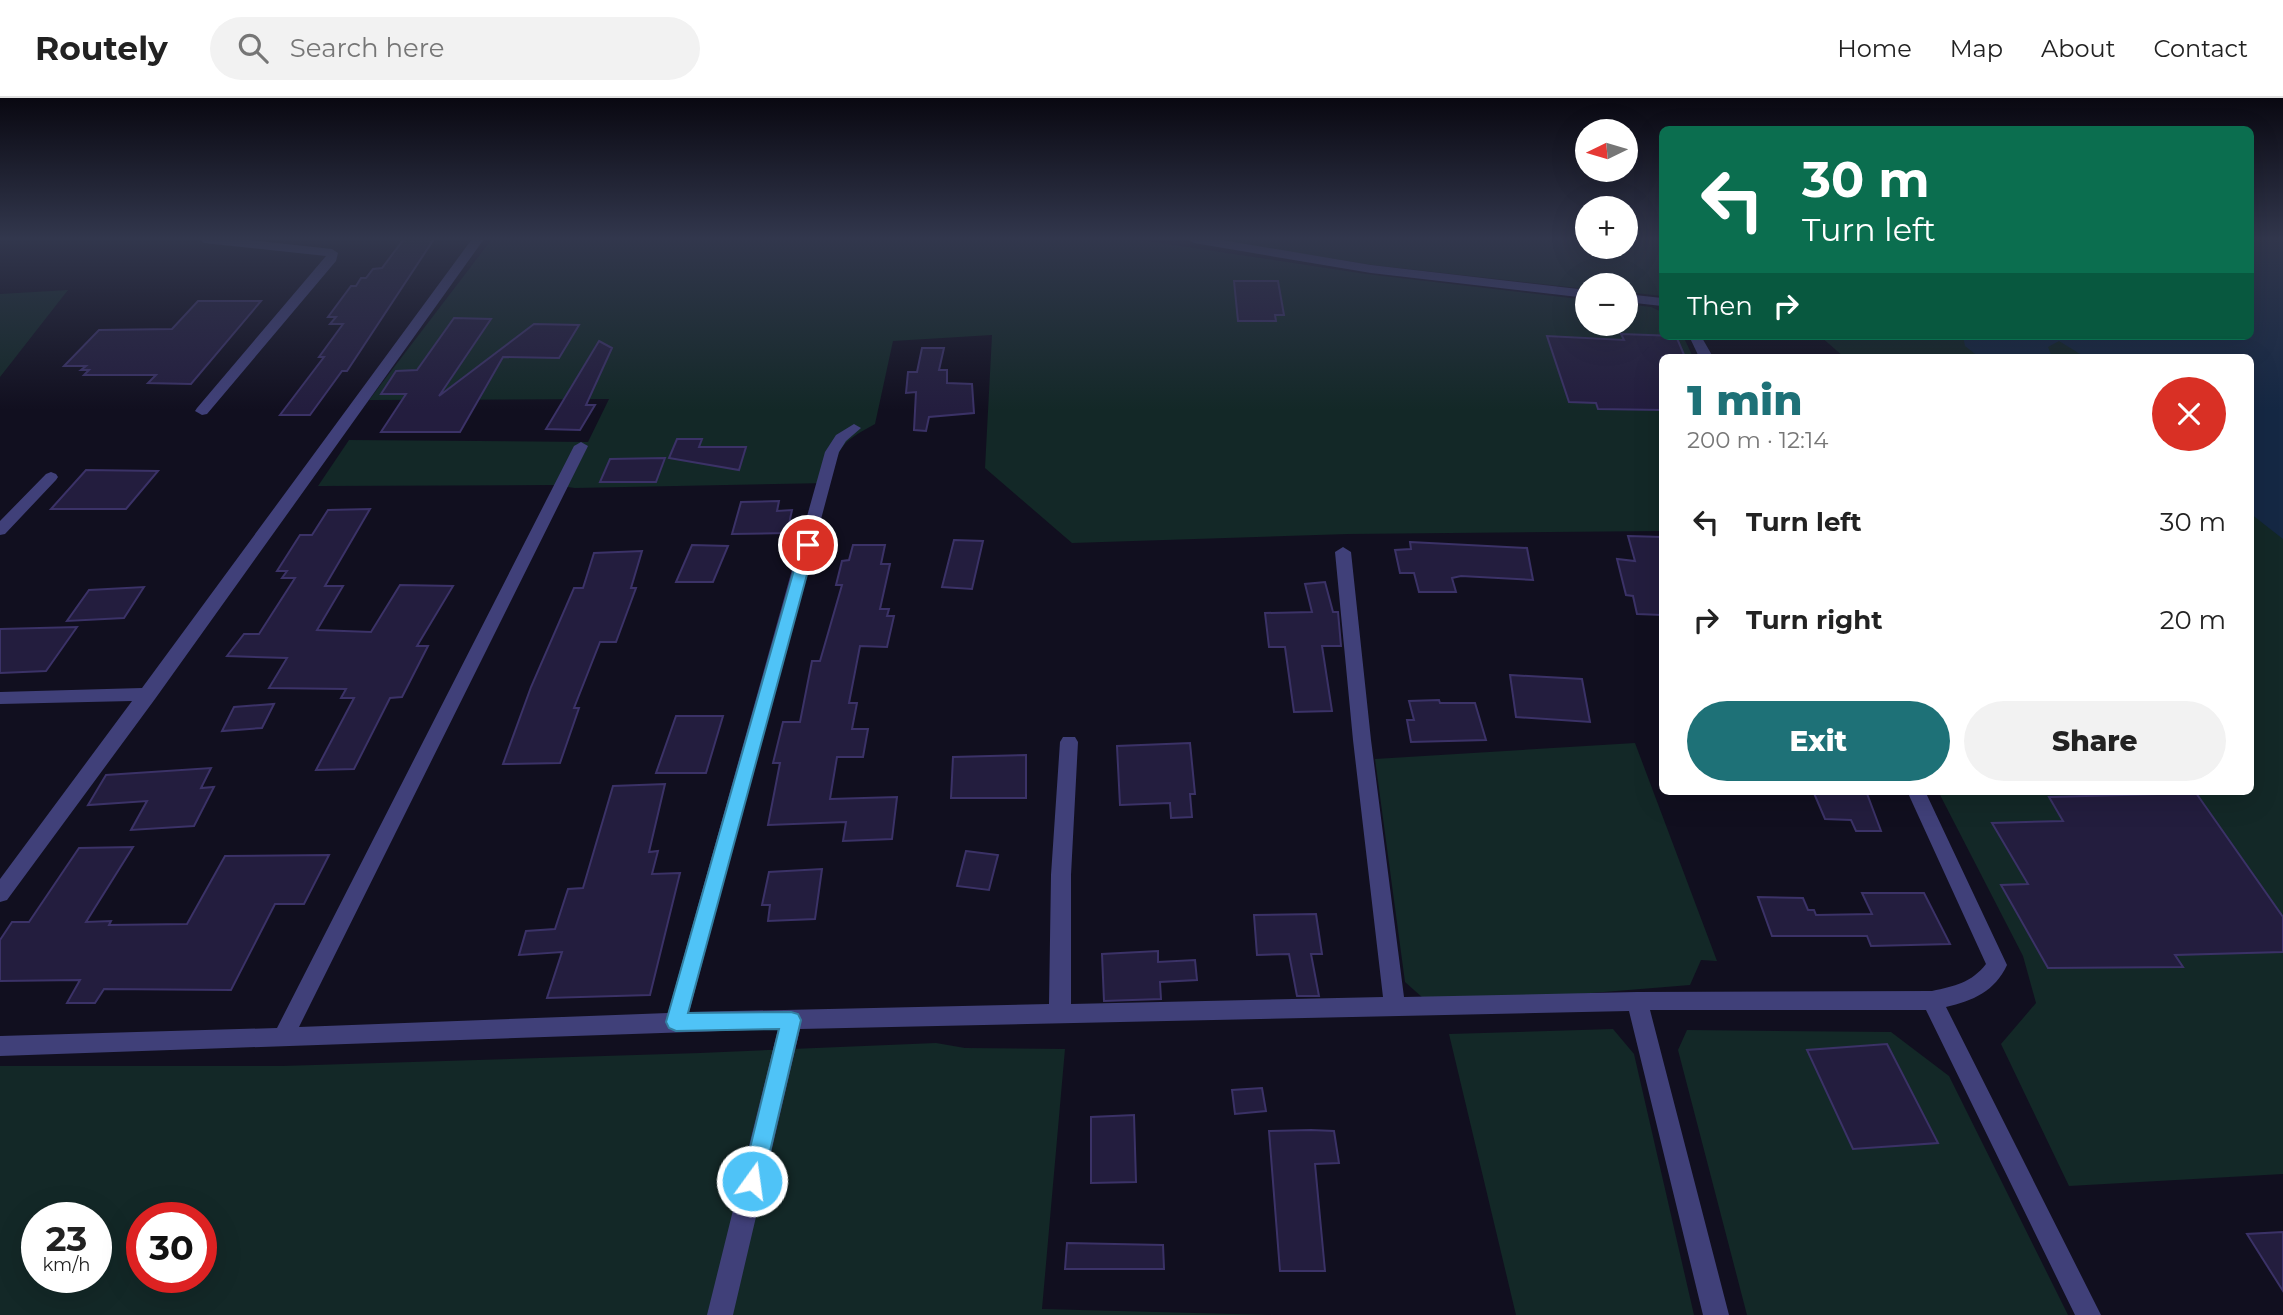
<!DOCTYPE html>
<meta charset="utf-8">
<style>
:root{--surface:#fff;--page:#f2f2f2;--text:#222;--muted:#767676;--line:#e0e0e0;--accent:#1e7177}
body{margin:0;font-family:Montserrat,sans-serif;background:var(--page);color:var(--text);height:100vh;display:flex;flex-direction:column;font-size:26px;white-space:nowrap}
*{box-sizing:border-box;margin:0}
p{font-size:23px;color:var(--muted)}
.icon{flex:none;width:38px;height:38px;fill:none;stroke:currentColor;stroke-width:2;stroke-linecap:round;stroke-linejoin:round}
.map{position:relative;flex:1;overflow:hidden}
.side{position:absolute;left:1659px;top:256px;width:595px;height:441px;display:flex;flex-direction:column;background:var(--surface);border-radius:10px;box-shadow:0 7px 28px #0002}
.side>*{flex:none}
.banner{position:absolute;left:1659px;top:28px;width:595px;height:214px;border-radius:10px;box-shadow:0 7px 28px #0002;background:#0b6e4f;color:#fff;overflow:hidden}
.needle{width:46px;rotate:265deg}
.tools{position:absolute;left:1575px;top:21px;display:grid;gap:14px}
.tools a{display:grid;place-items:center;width:63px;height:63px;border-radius:50%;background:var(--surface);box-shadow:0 7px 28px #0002;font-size:35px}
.speed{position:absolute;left:21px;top:1104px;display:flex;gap:14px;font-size:35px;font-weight:700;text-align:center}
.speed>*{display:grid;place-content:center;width:91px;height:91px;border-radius:50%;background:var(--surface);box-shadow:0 7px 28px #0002;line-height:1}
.speed small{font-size:18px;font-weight:400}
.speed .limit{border:10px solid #d22;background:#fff;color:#111}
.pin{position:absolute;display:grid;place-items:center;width:60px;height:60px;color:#fff;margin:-30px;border:4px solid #fff;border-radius:50%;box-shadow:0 2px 7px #0007}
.me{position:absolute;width:77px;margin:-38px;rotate:14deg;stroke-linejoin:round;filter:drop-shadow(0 0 5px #0008)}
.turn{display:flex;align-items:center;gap:24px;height:147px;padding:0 28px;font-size:32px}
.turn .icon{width:91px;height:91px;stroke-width:2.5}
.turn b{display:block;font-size:49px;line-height:60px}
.then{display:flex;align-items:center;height:66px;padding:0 28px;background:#0003;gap:14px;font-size:26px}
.round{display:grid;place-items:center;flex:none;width:74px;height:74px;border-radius:37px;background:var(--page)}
.summary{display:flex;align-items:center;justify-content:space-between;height:119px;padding:0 28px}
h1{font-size:42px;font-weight:800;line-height:52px;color:var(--accent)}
.action{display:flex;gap:14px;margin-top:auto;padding:14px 28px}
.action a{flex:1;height:80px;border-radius:42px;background:var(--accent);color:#fff;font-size:28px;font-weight:800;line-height:80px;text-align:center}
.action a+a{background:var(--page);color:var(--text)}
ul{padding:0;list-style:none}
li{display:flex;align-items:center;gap:21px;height:98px;padding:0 28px}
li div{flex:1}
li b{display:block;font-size:26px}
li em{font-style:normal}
header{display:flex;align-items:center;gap:42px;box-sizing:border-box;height:98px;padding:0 35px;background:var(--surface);border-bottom:2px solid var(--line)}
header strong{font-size:33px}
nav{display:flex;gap:38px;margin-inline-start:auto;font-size:24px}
.search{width:490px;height:63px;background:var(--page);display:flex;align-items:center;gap:18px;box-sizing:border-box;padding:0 24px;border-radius:38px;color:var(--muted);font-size:26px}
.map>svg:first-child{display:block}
.green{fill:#132827;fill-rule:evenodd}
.water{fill:#152844}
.building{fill:#231d3e;stroke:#3b3267;stroke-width:2}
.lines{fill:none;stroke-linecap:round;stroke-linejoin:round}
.minor{fill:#404079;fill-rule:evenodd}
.route{fill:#4fc3f7;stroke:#337fa1;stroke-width:2}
</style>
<header>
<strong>Routely</strong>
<div class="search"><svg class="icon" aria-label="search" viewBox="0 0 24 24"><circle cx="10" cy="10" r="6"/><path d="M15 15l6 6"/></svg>Search here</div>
<nav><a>Home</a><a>Map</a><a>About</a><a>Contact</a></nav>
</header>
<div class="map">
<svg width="2283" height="1217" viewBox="0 0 2283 1217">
<rect width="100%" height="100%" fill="#110f1f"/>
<!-- green -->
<path class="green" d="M492,141H1134L1366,176L1587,202V226H1626V206L1651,209L1662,214V238H1683L1693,259H1662V433L1348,436L1072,445L985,370L992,237L893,243L875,326C840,345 840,347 829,385L575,390L553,387L318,388L349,342L588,344L609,301L369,302Z
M1209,141H1587V149H1626V141H1662V198L1626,194V187H1587V191L1373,167Z
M68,192L0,279V196Z
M1820,238H2131L2163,259H1844Z
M2251,328L2283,358V1076L2069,1088L2001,946L2036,905L2023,858L1938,693H2250Z
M1635,645L1717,863L1701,862L1690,887L1432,908L1405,884L1375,661Z
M1613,931L1634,956L1694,1217H1516L1449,936Z
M1687,932L1891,934L1949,978L2068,1217H1747L1678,952Z
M936,945L965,950L1065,951L1042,1211L1275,1217H0V968H282L700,955ZM37,1120H96V1180H37ZM142,1120H201V1180H142Z"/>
<!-- water -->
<path class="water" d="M2251,141H2283V441L2251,416L2250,259H2085L2059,243L2048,249L2052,259H1979L1965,248L1963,238H2250Z"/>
<!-- building -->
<path class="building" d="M404,141H434L347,273H342L310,317H280L324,259H319L343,226H330L336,219H328L351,188H356L361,180H366L373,171L382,170Z
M1234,183H1278L1284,217H1275L1276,223H1238Z
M198,203H261L191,286L148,285L156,277H84L89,272H81L86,268H64L99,232L172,231Z
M454,220L491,221L439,298L534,226L579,227L559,260L503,259L460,334H381L406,296H381L396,273L417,272Z
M1621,236L1676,238L1685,259H1662V312L1598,311L1596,305L1569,304L1547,238L1624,242Z
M599,243L612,250L586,307H595L580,332L546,331Z
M922,250H944L939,272H947V285L972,286L974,315L929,319L926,333L914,332L916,294L906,295L908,274H917Z
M677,341H702L699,349H746L739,372L669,360Z
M665,360L656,384H600L610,361Z
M86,372L158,373L126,411H51Z
M779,403L777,413L792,412L787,435L732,436L741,404Z
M370,411L325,488H343L317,532L371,534L400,487L453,488L417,548H428L402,599L390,600L354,671L316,672L354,600H341L346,591L269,590L287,560L227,558L244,536H259L295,480H282L287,473H277L300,437H312L328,412Z
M1628,438L1662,439V517L1637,516L1633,498L1626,497L1617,461L1635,463Z
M954,442L983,443L972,491L942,489Z
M1410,444L1527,450L1533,482L1461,478L1452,480L1456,494H1419L1414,475H1400L1395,452L1411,451Z
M692,447L728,448L713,484H676Z
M853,447H885L881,466H890L880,511H889L887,518H894L887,549L860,548L849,605H857L852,631H868L863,659H837L830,701L897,699L892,741L843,743L846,724L768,727L780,665H773L783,624H800L812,563H820L842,487H836L842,463L849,462Z
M642,453L631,490H636L616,544H600L574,610H579L560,665L503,666L531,589L574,490H583L594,455Z
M1325,484L1333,514H1338L1341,548H1322L1332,613L1294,614L1285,549H1269L1265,515L1312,514L1305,486Z
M144,489L124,520L67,523L89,492Z
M77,529L46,573L0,575V531Z
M1510,577L1582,581L1590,624L1516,619Z
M1439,602L1440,605H1475L1486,642L1411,644L1407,622H1414L1409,603Z
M274,606L262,630L222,633L234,609Z
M676,618H723L706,675H656Z
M1190,645L1195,696H1190L1192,719L1171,720L1170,705L1120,707L1117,648Z
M1026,657V700H951L953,659Z
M211,670L201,690L214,689L194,728L131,732L147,703L88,707L106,677Z
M665,686L649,754L658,753L652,776L680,775L650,897L547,900L562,854L519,857L526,833L555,831L568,791L583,790L613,688Z
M1813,693H1866L1881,733H1856L1851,722L1825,721Z
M2196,695L2283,819V854L2175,857L2183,869L2048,870L2001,787L2028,786L1992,725L2063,723L2049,699Z
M133,749L86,824L111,823L109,827L187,826L225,758L329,757L304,806H275L231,892L104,891L95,905H67L80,882L0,883V842L12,824H29L79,750Z
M966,753L998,757L989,792L957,788Z
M822,771L815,821L768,823L770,807H762L769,774Z
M1862,795H1924L1950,846L1871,848L1867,838H1772L1758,799L1803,800L1808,812H1814L1816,817L1872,816Z
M1316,816L1322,856H1311L1319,898H1297L1289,856L1257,857L1254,817Z
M1158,853V864L1195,862L1197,882L1160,884L1161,901L1104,903L1102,856Z
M1887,946L1938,1045L1853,1051L1807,952Z
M1262,990L1266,1013L1235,1016L1232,992Z
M1134,1017L1136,1084L1091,1085V1019Z
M1311,1032L1334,1033L1339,1065L1315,1066L1325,1173H1280L1269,1033Z
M2283,1134V1193L2247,1136Z
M1067,1145L1163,1147L1164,1171H1065Z"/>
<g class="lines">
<!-- minor -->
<path class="minor" d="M198,141H239L332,151L338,155L336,163L207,316L202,317L195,313L197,310L326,158L204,145Z
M472,141H484L155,601L7,802L0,804V781L132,603L0,606V594L142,590Z
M1188,141H1216L1371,167L1587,192V200L1371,175L1194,145Z
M1626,196L1662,200V208L1626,204Z
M1689,238H1701L1713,259H1699Z
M854,326L861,330L846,343L839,354L689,914L1049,906L1051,777L1060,644L1063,639H1075L1078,644L1071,777V906L1383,899L1353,642L1335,454L1343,449L1351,454L1371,642L1404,899L1637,894L1932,893C1955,888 1971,885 1986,866L1907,693H1925L2007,867C1995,893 1973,903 1946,909L2101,1217H2075L1926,912H1650L1729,1217H1703L1629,913L800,931L733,1217H707L778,931L0,958V938L277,930L574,348L581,344L588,348L299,929L668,915L825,354L836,337Z
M51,374L56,376L58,379L56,382L5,436L0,437V423L46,376Z"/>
</g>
<!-- sky -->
<linearGradient id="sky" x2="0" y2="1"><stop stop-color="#090811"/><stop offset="0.45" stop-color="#32374d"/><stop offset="1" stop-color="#32374d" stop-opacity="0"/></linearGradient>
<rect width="2283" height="312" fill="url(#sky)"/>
<!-- route -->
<path class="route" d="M808,442L815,447L688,915L791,914L798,916L801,922L763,1083L760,1091L752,1094L745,1091L742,1083L779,931L676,933L669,930L666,924L801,447Z"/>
</svg>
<div class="tools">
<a><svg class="needle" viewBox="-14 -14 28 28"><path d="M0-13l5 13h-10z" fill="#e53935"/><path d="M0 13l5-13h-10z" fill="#767676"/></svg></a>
<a>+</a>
<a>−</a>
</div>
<div class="speed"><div>23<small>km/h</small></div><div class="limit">30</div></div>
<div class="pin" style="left:808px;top:447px;background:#d93025"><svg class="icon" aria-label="arrive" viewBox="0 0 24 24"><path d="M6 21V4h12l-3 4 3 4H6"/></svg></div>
<svg class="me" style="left:752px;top:1083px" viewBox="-20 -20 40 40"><circle r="17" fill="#4fc3f7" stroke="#fff" stroke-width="3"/><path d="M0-11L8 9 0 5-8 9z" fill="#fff"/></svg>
<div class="banner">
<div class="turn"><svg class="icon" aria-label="left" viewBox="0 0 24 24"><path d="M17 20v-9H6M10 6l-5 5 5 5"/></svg><div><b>30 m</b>Turn left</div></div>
<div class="then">Then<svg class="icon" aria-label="right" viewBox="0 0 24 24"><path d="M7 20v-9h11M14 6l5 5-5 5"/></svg></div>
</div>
<section class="side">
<div class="summary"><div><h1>1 min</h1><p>200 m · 12:14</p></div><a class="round" style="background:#d93025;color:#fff"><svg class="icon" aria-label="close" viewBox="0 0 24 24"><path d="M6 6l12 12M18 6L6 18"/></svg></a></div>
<ul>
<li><svg class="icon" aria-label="left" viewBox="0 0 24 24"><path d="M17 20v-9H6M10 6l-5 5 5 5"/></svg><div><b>Turn left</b></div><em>30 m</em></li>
<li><svg class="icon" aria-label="right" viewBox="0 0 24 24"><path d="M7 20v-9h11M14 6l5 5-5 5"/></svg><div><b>Turn right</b></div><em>20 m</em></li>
</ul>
<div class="action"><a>Exit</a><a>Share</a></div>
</section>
</div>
